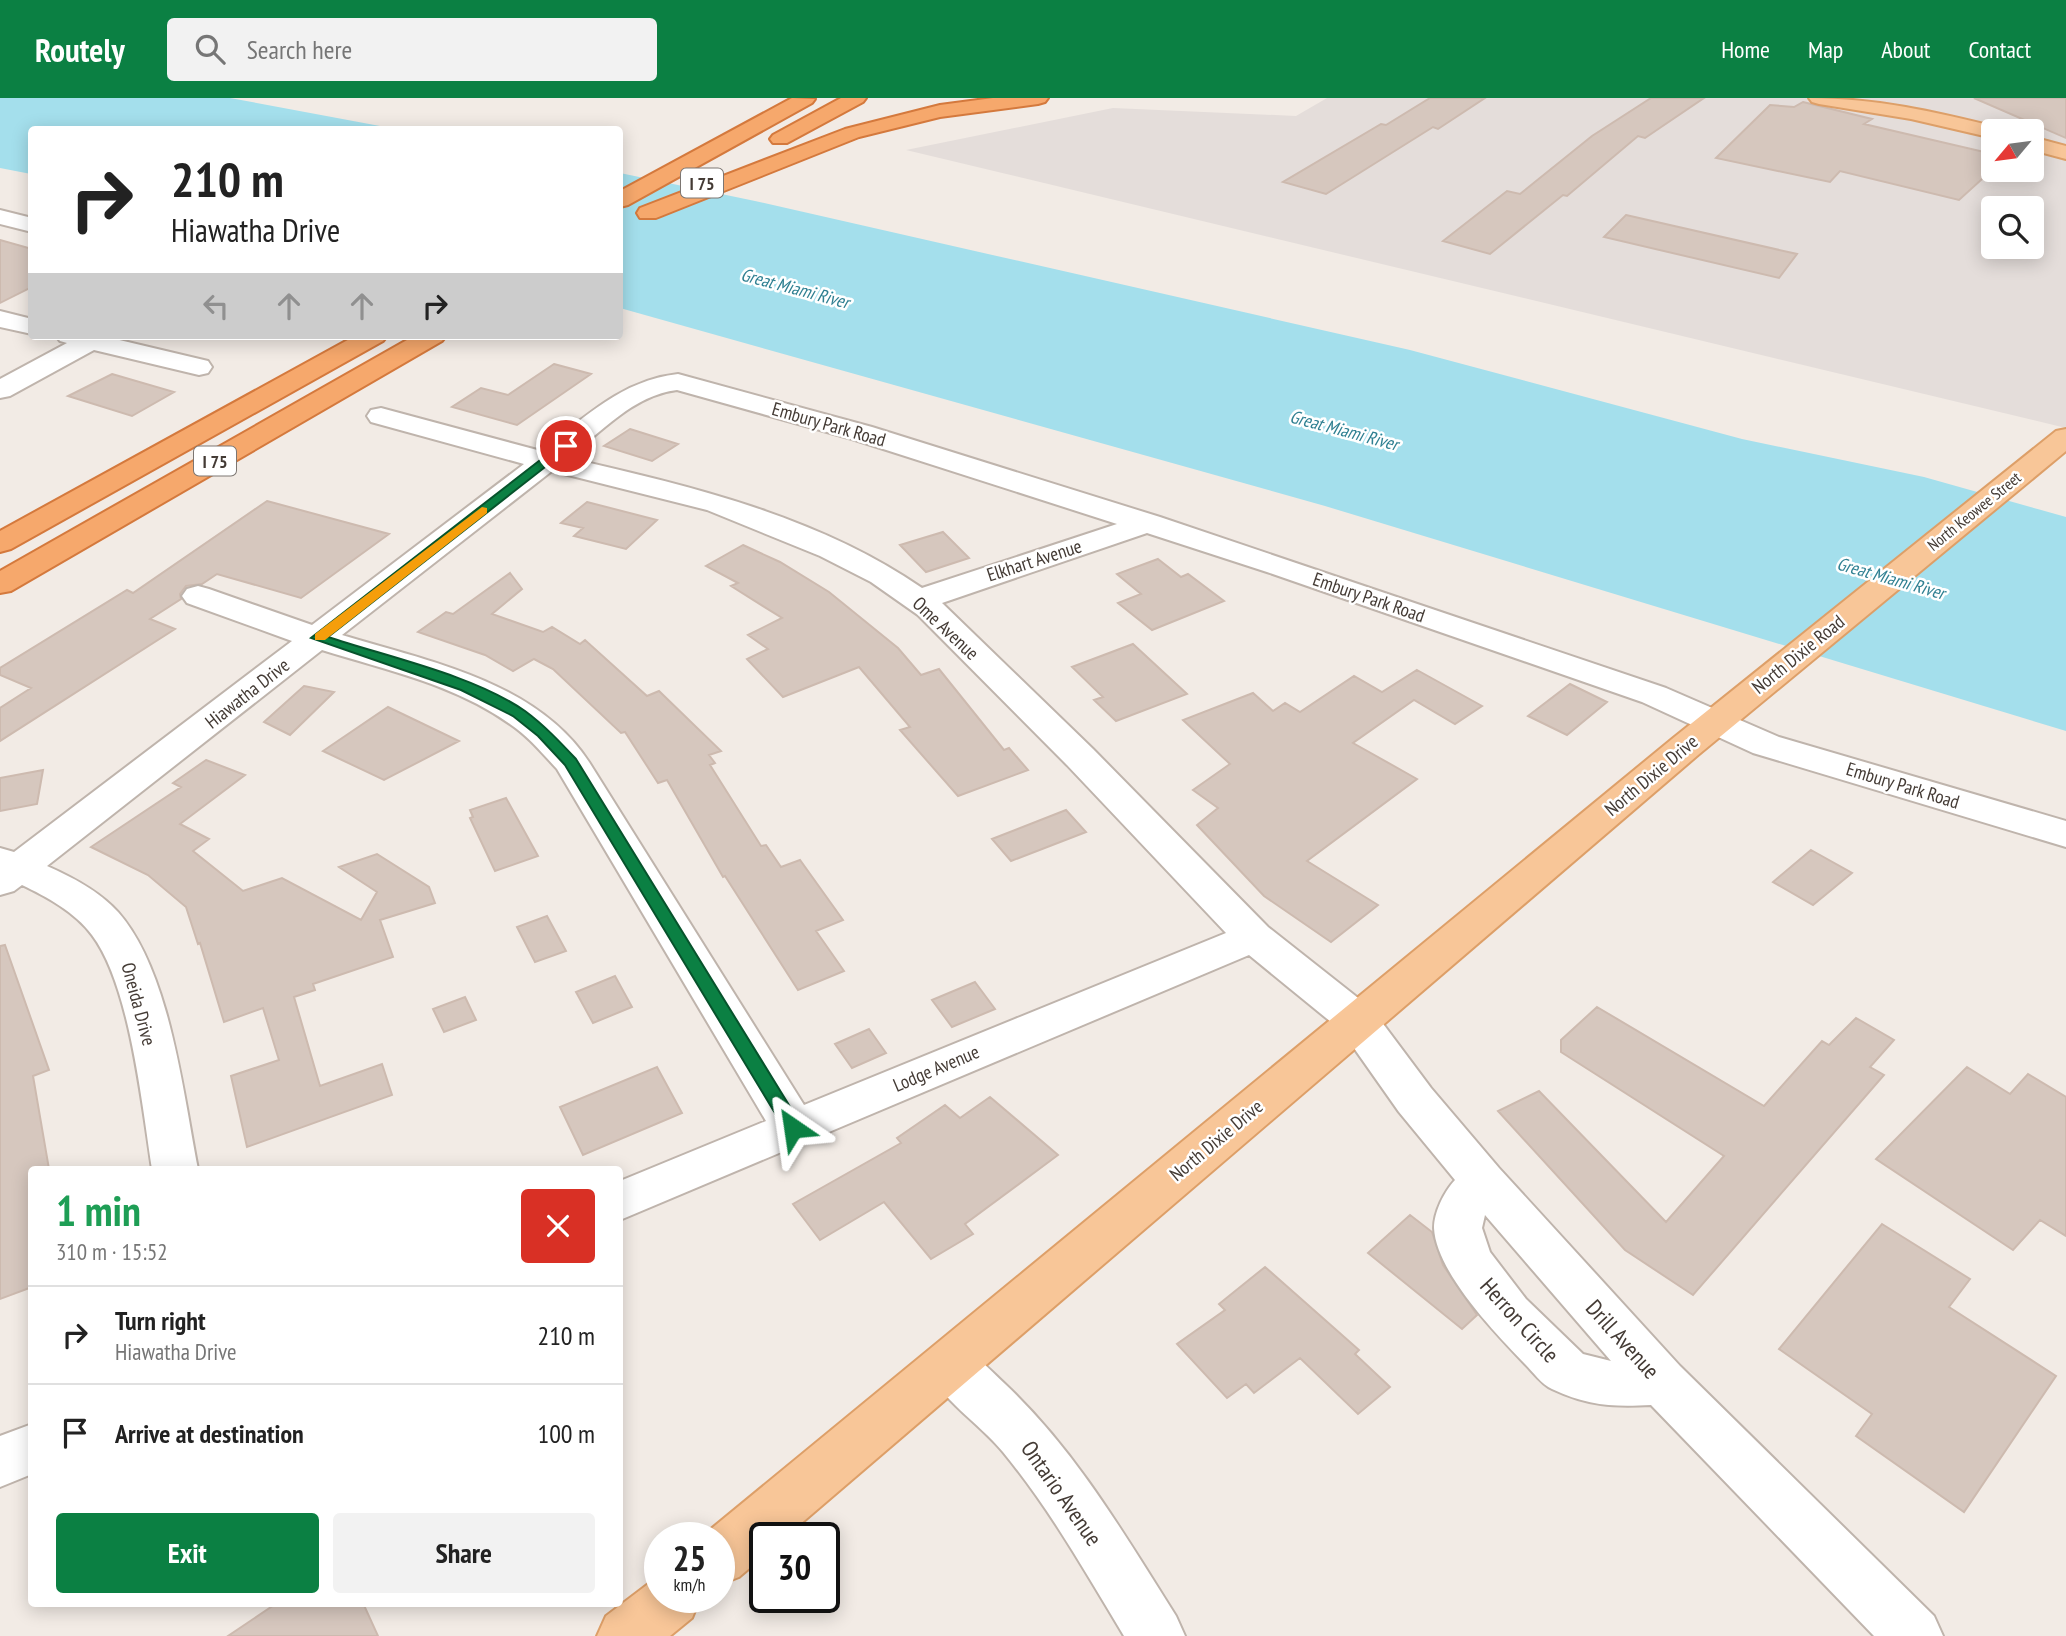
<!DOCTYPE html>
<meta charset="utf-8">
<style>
:root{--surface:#fff;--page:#f2f2f2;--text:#222;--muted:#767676;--line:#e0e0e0;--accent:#0b8043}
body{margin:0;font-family:"PT Sans Narrow",sans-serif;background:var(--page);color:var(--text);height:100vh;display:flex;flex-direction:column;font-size:26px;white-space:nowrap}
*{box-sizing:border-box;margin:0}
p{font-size:23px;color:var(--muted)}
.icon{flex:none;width:38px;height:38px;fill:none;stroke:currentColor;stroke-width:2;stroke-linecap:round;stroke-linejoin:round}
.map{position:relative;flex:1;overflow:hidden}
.details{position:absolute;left:28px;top:1068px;width:595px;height:441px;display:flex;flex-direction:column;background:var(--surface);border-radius:7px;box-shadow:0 4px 18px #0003}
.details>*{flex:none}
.hud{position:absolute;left:28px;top:28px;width:595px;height:214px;border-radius:7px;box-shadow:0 4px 18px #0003;background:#fff;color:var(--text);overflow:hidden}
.needle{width:46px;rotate:241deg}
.buttons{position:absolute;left:1981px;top:21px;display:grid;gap:14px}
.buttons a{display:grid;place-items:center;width:63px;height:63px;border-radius:7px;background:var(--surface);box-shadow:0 4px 18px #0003;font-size:35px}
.speed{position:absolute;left:644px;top:1424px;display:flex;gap:14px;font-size:35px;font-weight:700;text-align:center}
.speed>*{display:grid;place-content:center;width:91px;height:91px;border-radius:50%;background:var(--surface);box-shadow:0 4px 18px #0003;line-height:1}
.speed small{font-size:18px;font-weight:400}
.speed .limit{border:4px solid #111;border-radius:10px;background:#fff;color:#111}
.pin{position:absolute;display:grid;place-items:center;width:60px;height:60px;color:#fff;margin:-30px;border:4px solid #fff;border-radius:50%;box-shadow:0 2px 7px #0007}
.me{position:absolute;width:77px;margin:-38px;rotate:328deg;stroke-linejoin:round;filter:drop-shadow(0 0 5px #0008)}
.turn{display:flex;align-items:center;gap:24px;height:147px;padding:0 28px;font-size:32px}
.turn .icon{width:91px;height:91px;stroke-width:2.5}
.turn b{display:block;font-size:49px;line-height:60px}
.lanes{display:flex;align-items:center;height:66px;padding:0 28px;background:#0003;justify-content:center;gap:35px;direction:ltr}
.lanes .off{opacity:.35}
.round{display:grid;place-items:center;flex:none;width:74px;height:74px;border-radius:7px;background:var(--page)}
.summary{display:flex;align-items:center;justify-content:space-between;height:119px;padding:0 28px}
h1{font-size:42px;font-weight:800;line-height:52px;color:#1e9e55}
.button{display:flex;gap:14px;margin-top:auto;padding:14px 28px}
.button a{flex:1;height:80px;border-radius:7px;background:var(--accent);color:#fff;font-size:28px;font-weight:800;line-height:80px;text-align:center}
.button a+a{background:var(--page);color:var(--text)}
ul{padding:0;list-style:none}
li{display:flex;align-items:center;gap:21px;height:98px;padding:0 28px;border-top:2px solid var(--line)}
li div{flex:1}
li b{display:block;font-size:26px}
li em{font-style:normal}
header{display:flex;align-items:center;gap:42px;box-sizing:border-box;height:98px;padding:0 35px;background:var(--accent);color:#fff}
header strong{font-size:33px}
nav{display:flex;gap:38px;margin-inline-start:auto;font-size:24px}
.search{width:490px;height:63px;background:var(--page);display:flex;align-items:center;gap:18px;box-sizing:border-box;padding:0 24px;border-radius:7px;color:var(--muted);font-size:26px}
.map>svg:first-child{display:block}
.industrial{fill:#e4ddda;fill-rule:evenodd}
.water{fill:#a4dfec}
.building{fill:#d6c7be;stroke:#cdbaaf;stroke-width:2}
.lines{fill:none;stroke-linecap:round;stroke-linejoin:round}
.minor-casing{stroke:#bfb4ac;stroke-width:4}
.major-casing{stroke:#dd9f68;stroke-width:4}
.highway-casing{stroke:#d4793d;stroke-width:4}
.minor{fill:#fff;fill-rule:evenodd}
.major{fill:#f8c698;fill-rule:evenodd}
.highway{fill:#f6a86c;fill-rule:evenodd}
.route{fill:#0b8043;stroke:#07532c;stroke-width:2}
.slow{fill:#f59e0b}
.labels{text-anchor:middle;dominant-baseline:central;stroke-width:5;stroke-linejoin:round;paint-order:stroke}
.far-street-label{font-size:16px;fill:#443b35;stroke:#fff}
.shield{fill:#fff;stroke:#7c7672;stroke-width:2}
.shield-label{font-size:18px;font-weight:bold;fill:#443b35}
.far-water-label{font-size:18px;font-style:italic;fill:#308092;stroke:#fff}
.street-label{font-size:19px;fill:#443b35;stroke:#fff}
.near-street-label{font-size:23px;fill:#443b35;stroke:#fff}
</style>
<header>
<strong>Routely</strong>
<div class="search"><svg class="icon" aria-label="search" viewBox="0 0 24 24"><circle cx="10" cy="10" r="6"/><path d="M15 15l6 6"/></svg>Search here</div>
<nav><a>Home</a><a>Map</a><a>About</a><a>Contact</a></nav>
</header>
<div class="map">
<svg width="2066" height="1538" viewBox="0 0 2066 1538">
<rect width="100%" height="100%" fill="#f2ebe5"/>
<!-- industrial -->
<path class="industrial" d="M1327,0H2066V330L906,52L1113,10L1296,18ZM1993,33H2032V72H1993ZM1993,110H2032V149H1993Z"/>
<!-- water -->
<path class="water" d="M0,0H230L396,31L32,32L31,76L0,70Z
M620,75L755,103L1410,252L1742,341L1924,379L2066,419V633L1325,408L620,210Z"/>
<!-- building -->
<path class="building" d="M1430,0H1485L1438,31L1433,29L1326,96L1283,84L1381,26L1386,27Z
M1651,0H1704L1645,40L1638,38L1567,98L1563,97L1490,156L1443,143L1507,93L1520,96L1592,38Z
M1974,0H2066V40Z
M1803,4L1872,21L1864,26L1993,56V71L1959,102L1840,73L1830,84L1716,60L1770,7L1794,9Z
M1626,117L1797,156L1779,180L1604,139Z
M0,142L32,151V189L0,205Z
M554,266L591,276L517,327L452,309L481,290L508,297Z
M112,276L174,294L132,318L68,298Z
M630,331L678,346L652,363L604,348Z
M267,403L389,436L301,500L217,476L202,486L186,488L180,496L181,501L150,521L175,531L0,643V610L31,590L0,577V570L127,492L133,495Z
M587,404L657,422L626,451L574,438L583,430L561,425Z
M943,434L969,460L926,474L900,447Z
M743,447L780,464L829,494L898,550L921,577L939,571L1004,652L1009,650L1028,672L958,698L900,632L910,629L859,569L783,599L747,561L768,551L748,537L782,520L731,488L738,485L706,468Z
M1158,461L1181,479L1188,476L1224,503L1152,532L1118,505L1141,496L1117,476Z
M510,475L522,491L492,516L543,534L552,529L580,546L585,542L647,598L659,593L721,653L709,657L715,665L710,667L761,748L766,747L781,769L800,762L843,822L816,833L844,873L798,892L725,778L723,779L667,682L658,685L625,634L621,635L553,571L534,561L513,573L485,557L418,534L446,514L453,516Z
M1133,546L1187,596L1116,623L1094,602L1103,599L1072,569Z
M1417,572L1482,608L1455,626L1414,602L1353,645L1417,681L1307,763L1378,807L1331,844L1264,798L1197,727L1218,710L1193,692L1230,666L1183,622L1253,595L1273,613L1285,605L1300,614L1354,578L1382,594Z
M1570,586L1607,604L1567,637L1528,618Z
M304,588L334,594L290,637L264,624Z
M388,609L459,643L384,682L323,653Z
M206,662L245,677L180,726L209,741L193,753L243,793L282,780L361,822L377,794L339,769L377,756L429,789L435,805L380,822L393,859L313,886L315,892L294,899L320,988L382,966L392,997L247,1049L231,978L279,962L263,910L224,924L200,845L198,846L186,809L148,777L91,749L181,689L173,685Z
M43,672L37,706L0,713V680Z
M506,700L538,758L495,773L470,720L473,719L470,712Z
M1066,712L1086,734L1011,763L992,741Z
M1811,752L1852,775L1813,807L1773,784Z
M547,818L566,853L535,864L517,829Z
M5,847L49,972L33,978L49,1071H32V1189L0,1201V848Z
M615,878L632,909L593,925L576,894Z
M975,884L995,911L952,929L932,902Z
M465,899L476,922L444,934L433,911Z
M1597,909L1764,1008L1822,943L1829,947L1856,920L1894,942L1870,969L1884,977L1693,1197L1625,1152L1498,1013L1539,993L1666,1124L1724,1058L1561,954V942Z
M869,931L886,955L852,970L835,946Z
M657,969L682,1015L583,1057L560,1009Z
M1967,969L2010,996L2028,976L2066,999V1138L2040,1122L2013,1152L1876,1061Z
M990,999L1058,1057L965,1126L973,1136L931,1161L884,1104L820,1142L793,1106L901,1045L897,1040L945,1007L960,1020Z
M1410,1117L1432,1134L1443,1167L1477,1217L1462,1231L1368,1155Z
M1882,1126L1970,1181L1949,1209L2056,1278L1964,1414L1856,1338L1872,1316L1779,1251Z
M1265,1169L1359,1252L1355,1256L1390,1289L1358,1316L1300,1260L1254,1295L1246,1286L1227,1300L1177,1246L1225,1212L1219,1206Z
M277,1505H363L378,1538H228Z"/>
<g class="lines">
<!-- minor casing -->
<g class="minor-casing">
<path id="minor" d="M0,112L32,120V134L0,126Z
M0,213L32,221V236L0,229Z
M56,238H113L111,240L208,263L212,269L208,275L199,277L94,252L10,298L0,300V281L67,245L60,243Z
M678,276L872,329L1160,419L1666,590L1779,639L2066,723V749L1753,655L1642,604L1267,474L1147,435L942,505L1093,651L1268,829L1372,911L1431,990L1499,1070L1680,1268L1934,1518L1943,1538H1874L1651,1307C1613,1309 1588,1308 1552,1291C1542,1287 1533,1274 1525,1266C1496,1236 1436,1174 1434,1130C1434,1114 1444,1094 1455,1082L1399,1014L1342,933L1249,857L620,1122V1083L766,1023L557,671C542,655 528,638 510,626C454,586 386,572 322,552L47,768C72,779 99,793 118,814C170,873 183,995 198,1071H152C142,1007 130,887 92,837C75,814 47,799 22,787L14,793L0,797V750L14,754L292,543L187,505L182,498L187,491L198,488L209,491L312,527L524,366L371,324L367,318L371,312L381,310L541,353C584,320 622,282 678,276ZM677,292L852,341L1117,426L922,490C818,418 690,388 568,360C601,334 634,297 677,292ZM552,373L707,412L820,458L871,484L918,517L1067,667L1226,835L804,1007L589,664C536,583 427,563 342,537ZM1485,1117L1611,1263L1583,1256L1526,1201L1490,1154L1482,1130Z
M950,1244C973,1253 987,1269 1005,1286C1076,1353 1124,1436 1176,1518L1185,1538H1124C1086,1475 1050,1411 1003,1354C978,1324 941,1302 925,1267L932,1251Z
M32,1326V1376L0,1389V1338Z"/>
</g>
<!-- major casing -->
<g class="major-casing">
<path id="major" d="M1809,0C1876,0 1936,14 2000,30L2003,33H1993V40L1911,21L1819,6L1812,4Z
M2032,39L2066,48V61L2032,52Z
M2066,331V353L1698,657L784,1440H765V1457L739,1479L719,1487V1440H700L1672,641L2056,333Z
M660,1477V1500H700L692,1520L670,1538H597L606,1518Z"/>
</g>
<!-- highway casing -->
<g class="highway-casing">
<path id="highway" d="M792,0L815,1L812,5L628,107L620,109V93Z
M841,0H866L863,4L787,45H773L770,41L773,37Z
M993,0H1048L1045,4L1038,6L940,19L859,39L656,120H640L637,115L640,110L845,31L940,7Z
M355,238H387L383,243L11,451L0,454V433Z
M414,238H446L442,243L11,493L0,495V473Z"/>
</g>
<!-- minor -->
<use href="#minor" class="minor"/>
<!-- major -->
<use href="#major" class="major"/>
<!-- highway -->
<use href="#highway" class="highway"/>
</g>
<!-- route -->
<path class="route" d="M562,345L572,348L328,539C388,559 473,577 525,613C544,627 560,644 576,661L800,1025L803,1030L800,1035L793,1037L787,1035L565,667L538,638L513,618L461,592L311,540Z"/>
<!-- slow -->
<path class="slow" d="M482,409L487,410V415L325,542H315V536Z"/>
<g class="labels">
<!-- far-street labels -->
<g class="far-street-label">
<text transform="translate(1974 413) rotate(-39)">North Keowee Street</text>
</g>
<!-- shield labels -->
<g class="shield">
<rect x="681" y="70.5" width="42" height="29" rx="5"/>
<rect x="194" y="348.5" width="42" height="29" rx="5"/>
</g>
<g class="shield-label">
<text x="702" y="85">I 75</text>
<text x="215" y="363">I 75</text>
</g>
<!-- far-water labels -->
<g class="far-water-label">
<text transform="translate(795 190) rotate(15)">Great Miami River</text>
<text transform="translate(1344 332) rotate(15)">Great Miami River</text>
<text transform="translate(1891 480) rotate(16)">Great Miami River</text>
</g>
<!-- street labels -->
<g class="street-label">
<text transform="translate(829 326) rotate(16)">Embury Park Road</text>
<text transform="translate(1034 462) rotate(-18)">Elkhart Avenue</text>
<text transform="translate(1369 499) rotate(19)">Embury Park Road</text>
<text transform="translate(946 530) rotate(43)">Ome Avenue</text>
<text transform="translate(1798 556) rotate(-39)">North Dixie Road</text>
<text transform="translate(247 595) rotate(-38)">Hiawatha Drive</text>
<text transform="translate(1651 677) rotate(-40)">North Dixie Drive</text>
<text transform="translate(1903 687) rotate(17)">Embury Park Road</text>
<text transform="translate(139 906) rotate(75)">Oneida Drive</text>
<text transform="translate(936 970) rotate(-23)">Lodge Avenue</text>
<text transform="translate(1216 1042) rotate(-40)">North Dixie Drive</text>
</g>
<!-- near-street labels -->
<g class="near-street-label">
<text transform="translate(1520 1222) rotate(48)">Herron Circle</text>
<text transform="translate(1623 1241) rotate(48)">Drill Avenue</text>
<text transform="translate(1062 1395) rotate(55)">Ontario Avenue</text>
</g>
</g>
</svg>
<div class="buttons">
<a><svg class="needle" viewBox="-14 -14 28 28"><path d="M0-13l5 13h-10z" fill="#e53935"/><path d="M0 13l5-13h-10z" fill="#767676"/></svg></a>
<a><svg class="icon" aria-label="search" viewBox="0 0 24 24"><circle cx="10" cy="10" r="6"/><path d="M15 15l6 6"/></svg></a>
</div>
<div class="speed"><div>25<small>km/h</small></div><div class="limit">30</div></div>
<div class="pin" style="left:566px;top:348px;background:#d93025"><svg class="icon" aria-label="arrive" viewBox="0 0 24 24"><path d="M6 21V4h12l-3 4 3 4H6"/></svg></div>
<svg class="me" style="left:793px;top:1030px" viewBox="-20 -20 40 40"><path d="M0-17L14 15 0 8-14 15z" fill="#0b8043" stroke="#fff" stroke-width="4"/></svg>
<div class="hud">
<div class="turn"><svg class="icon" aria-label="right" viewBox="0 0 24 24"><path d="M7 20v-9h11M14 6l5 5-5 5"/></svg><div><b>210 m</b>Hiawatha Drive</div></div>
<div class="lanes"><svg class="icon off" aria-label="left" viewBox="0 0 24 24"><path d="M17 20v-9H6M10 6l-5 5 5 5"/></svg><svg class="icon off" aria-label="ahead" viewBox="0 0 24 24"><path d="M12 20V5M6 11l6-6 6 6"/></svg><svg class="icon off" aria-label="ahead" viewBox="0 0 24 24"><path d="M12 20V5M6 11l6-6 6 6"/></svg><svg class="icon" aria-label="right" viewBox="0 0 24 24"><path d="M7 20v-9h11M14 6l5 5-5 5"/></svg></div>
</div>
<section class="details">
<div class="summary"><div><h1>1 min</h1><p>310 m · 15:52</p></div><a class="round" style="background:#d93025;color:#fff"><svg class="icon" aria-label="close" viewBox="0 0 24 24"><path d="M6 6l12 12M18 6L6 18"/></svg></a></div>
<ul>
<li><svg class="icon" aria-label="right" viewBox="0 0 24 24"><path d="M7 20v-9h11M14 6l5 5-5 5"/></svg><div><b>Turn right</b><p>Hiawatha Drive</p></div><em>210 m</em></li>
<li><svg class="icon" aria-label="arrive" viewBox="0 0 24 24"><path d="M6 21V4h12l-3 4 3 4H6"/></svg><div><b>Arrive at destination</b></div><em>100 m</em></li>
</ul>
<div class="button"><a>Exit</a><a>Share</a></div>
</section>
</div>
